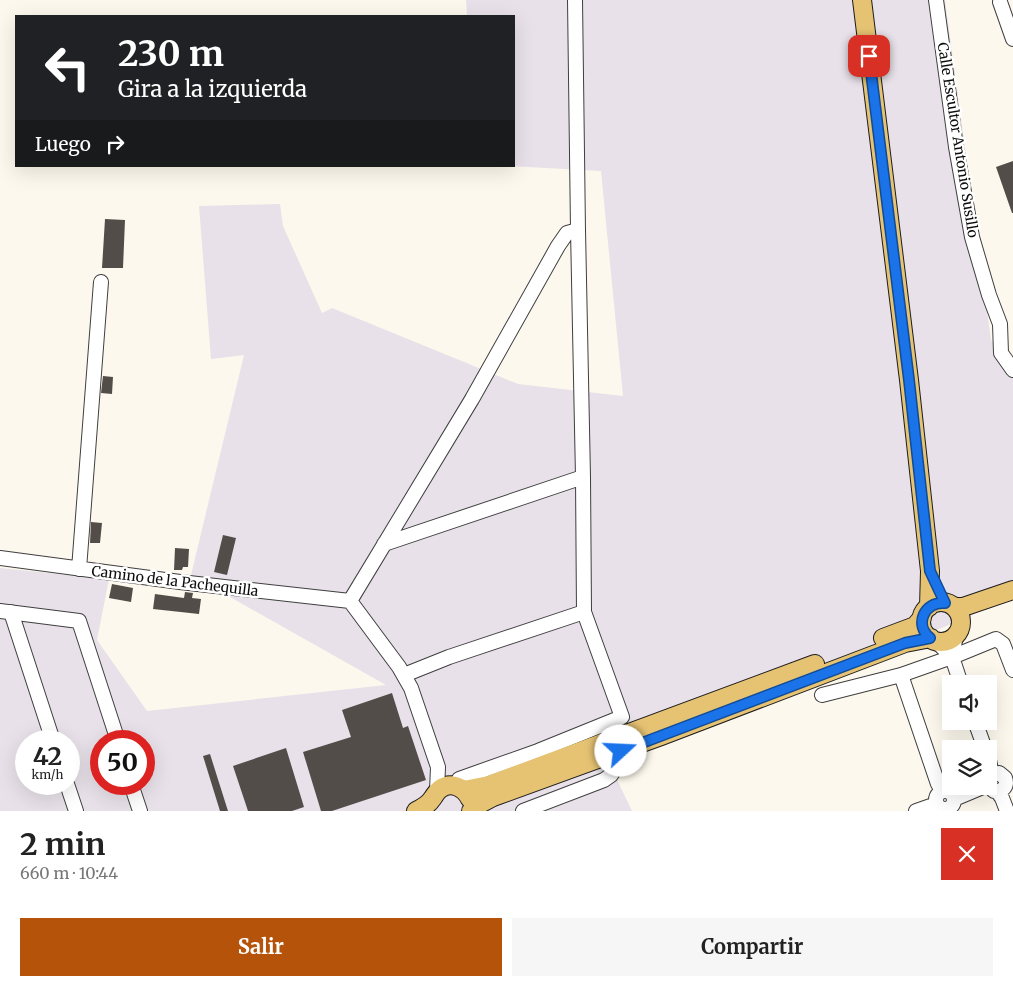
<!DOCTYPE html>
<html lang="es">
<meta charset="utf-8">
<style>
:root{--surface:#fff;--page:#f6f6f6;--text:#222;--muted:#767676;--accent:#b45309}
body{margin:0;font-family:Merriweather,serif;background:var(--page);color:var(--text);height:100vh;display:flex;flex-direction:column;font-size:19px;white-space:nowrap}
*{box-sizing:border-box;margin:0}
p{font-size:16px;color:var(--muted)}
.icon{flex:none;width:28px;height:28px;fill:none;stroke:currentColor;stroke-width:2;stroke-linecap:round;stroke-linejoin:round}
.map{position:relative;height:811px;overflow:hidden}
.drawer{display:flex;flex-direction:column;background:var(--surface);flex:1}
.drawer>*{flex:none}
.banner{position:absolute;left:15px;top:15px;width:500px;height:152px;border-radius:0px;box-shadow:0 5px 20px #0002;background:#202124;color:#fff;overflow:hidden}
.tools{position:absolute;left:942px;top:675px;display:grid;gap:10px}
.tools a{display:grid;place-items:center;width:55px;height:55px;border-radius:0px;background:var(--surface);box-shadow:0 5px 20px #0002;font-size:25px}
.speed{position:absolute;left:15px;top:730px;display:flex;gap:10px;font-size:25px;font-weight:700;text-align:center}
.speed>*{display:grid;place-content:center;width:65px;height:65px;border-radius:50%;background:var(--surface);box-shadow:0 5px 20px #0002;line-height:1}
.speed small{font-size:12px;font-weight:400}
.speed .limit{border:8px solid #d22;background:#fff;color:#111}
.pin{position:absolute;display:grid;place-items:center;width:42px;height:42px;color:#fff;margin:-21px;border-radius:10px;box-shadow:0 2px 8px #0006}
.me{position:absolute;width:55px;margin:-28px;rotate:70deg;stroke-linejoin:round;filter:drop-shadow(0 0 4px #0008)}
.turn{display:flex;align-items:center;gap:18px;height:105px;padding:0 20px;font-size:22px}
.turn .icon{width:65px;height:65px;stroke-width:2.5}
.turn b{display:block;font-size:35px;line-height:42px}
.then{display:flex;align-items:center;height:48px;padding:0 20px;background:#0003;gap:10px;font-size:19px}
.round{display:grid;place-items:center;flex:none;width:52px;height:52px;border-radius:0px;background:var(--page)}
.head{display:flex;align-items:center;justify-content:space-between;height:85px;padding:0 20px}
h1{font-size:30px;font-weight:700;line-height:38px}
.cta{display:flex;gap:10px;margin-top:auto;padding:10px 20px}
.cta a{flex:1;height:58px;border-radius:0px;background:var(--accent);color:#fff;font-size:20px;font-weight:700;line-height:58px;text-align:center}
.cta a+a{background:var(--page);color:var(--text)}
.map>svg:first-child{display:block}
.industrial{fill:#e8e1e9;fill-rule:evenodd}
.building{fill:#534d4a}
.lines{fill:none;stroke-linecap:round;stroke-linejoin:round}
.minor-casing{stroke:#3f3f3f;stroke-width:16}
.major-casing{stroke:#1d1d1d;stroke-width:20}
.minor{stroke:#fff;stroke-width:14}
.major{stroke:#e6c373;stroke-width:18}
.route-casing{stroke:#114b97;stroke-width:12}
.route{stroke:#1a73e8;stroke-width:9}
.labels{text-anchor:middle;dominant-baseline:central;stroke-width:5;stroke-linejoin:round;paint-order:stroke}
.street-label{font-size:14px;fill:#0c0c0c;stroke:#fff}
</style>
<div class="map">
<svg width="1013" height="811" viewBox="0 0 1013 811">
<rect width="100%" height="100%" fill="#fdf8ed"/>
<!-- industrial -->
<path class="industrial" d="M466,0H945L991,340L1013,371V598L611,767L632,811H0V568L109,579L97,640L147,711L386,685L191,575L244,355L211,359L199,206L280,204L283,226L322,313L332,308L518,384L623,396L601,171L509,166H514V16H467ZM26,741H69V784H26ZM101,741H144V784H101Z"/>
<!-- building -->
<path class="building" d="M1013,161V213H1012L996,167Z
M105,219L125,220L123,268H102Z
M103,376L113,377L112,394L101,393Z
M91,522L102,523L100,543H90Z
M223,535L236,538L227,575L214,572Z
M175,548L189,549L188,567H183L182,570H174Z
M112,584L133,588L131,602L109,598Z
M185,592L193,593L192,598L201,599L199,614L153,609L155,594L184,598Z
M392,693L403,728L408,726L426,780L332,811H321L303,752L351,737L342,710Z
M286,748L304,807L292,811H248L233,766Z
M210,754L228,811H220L203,756Z"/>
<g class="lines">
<!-- minor casing -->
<g class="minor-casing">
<path id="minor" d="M575,0L578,230L583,477
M936,0L956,147L972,237L989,295L1000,324L1001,353L1013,370
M1000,2L1013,39
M384,544L583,477L584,612L449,657L404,675
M0,558L180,582L350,601
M79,569L101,282
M350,601L472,399L558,246L567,233L578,230
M350,601L399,667L411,688L438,767L437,791
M0,611L79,621L118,741
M11,612L53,741
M936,641L952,657L961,684
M952,657L956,635
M901,675L938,784
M822,695L901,675L952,657L996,639L1003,644L1013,670
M975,721L985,749
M989,760L992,775
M989,778L992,775L999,773L1005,778C1008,786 1003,792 994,791L989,786
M67,784L76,811
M131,784L140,811
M456,786L459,779L538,751L622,717L584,612
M936 800a9 9 0 1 1 18 0a9 9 0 1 1-18 0Z
M997,791L1002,798L1007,811
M954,799L985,786
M523,811L604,780L611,775L615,769L609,755
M916,811L936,804"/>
</g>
<!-- major casing -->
<g class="major-casing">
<path id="major" d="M862,0L909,380L930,571L929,607
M921 622a20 20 0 1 1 40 0a20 20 0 1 1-40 0Z
M954,607H963L1013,590
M883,638L915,626L922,618
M464,790L489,785L815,664
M416,811C422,808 428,805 432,799C435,795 436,792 440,789C451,781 464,787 470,799
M471,811L476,806L493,797L661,736L905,643L931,638"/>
</g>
<!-- minor -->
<use href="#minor" class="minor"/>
<!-- major -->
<use href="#major" class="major"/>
</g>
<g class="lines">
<!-- route casing -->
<g class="route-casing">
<path id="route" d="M621,751L905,643L930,638C914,625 924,601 945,603L930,571L909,380L869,56"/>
</g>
<!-- route -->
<use href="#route" class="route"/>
</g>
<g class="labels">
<!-- street labels -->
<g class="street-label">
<text transform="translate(958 140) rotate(81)">Calle Escultor Antonio Susillo</text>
<text transform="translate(175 581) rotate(7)">Camino de la Pachequilla</text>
</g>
</g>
</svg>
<div class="tools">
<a><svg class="icon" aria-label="sound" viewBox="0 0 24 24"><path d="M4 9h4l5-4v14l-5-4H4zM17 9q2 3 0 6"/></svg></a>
<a><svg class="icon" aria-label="layers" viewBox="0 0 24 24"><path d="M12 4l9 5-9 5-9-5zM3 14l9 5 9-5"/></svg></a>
</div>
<div class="speed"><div>42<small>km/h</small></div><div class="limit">50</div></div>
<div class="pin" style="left:869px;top:56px;background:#d93025"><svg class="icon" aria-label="arrive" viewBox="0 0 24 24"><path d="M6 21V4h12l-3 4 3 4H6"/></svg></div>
<svg class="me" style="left:621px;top:751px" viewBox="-20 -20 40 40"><circle r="19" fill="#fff"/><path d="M0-13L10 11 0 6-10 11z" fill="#1a73e8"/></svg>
<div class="banner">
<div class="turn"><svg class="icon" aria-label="left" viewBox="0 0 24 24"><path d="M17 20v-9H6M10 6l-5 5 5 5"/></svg><div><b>230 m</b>Gira a la izquierda</div></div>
<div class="then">Luego<svg class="icon" aria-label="right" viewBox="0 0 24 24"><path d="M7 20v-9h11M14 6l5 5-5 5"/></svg></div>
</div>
</div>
<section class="drawer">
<div class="head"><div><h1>2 min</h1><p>660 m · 10:44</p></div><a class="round" style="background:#d93025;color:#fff"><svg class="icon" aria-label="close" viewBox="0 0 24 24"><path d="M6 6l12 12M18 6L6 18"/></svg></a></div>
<div class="cta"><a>Salir</a><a>Compartir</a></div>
</section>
